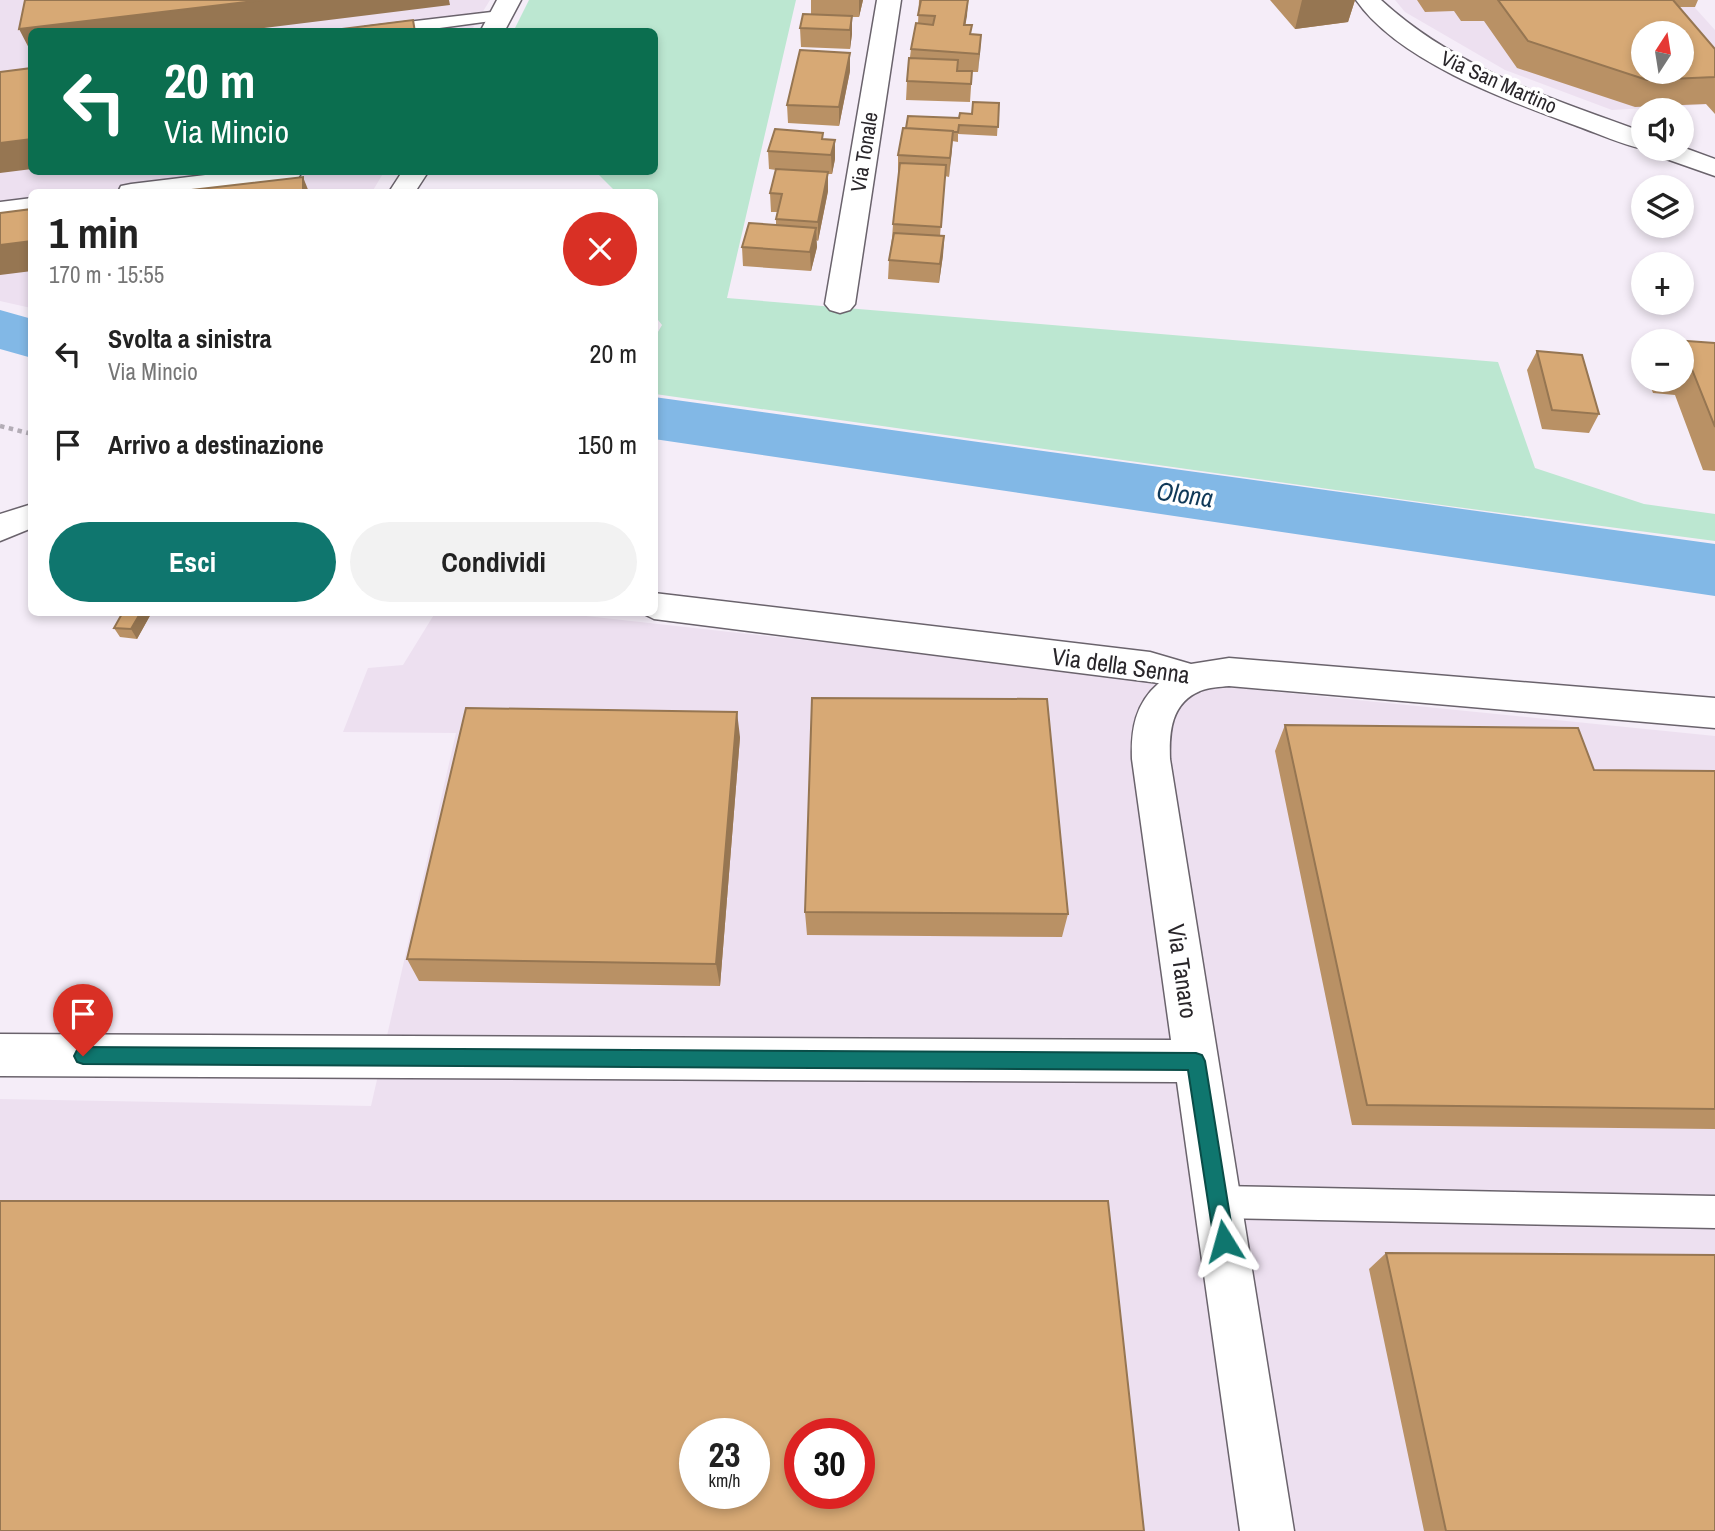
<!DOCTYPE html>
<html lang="it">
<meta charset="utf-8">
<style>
:root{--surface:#fff;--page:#f2f2f2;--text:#222;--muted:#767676;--accent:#0f766e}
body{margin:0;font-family:"Archivo Narrow",sans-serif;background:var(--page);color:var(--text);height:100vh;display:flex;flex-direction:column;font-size:26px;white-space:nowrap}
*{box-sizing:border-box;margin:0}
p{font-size:23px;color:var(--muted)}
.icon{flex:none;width:38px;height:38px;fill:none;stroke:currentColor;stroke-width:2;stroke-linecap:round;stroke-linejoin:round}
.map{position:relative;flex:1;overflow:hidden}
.drawer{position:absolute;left:28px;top:189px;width:630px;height:427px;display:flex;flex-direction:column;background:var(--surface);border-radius:10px;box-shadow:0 4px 10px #0003}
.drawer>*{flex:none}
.banner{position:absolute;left:28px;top:28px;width:630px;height:147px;border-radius:10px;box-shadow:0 4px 10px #0003;background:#0b6e4f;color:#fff;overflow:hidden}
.needle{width:46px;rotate:12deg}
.tools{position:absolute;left:1631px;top:21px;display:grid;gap:14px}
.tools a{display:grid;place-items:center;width:63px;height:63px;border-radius:50%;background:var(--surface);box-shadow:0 4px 10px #0003;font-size:35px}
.speed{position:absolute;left:679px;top:1418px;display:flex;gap:14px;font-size:35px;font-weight:700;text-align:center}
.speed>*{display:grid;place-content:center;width:91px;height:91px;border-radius:50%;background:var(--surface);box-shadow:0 4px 10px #0003;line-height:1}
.speed small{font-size:18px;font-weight:400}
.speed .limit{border:10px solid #d22;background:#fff;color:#111}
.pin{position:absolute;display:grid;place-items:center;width:60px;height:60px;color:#fff;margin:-72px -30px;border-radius:50% 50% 50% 0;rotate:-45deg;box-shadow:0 0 7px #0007}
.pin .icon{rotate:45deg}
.me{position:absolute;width:77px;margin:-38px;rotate:352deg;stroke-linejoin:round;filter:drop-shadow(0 0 5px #0008)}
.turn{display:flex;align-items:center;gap:24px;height:147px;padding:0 21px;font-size:32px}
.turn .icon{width:91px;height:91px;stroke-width:2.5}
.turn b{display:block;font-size:49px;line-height:60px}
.round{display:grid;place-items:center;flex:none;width:74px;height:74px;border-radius:37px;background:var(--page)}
.summary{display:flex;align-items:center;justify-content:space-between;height:119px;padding:0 21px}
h1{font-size:42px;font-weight:700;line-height:52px}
.primary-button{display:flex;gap:14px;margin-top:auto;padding:14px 21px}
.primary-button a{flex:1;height:80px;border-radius:42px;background:var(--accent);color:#fff;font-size:28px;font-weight:700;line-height:80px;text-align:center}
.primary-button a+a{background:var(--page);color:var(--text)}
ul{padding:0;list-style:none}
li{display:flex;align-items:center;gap:21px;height:91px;padding:0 21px}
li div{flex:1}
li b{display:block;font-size:26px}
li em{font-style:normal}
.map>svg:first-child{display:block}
.built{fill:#ede0f0;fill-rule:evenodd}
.green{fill:#bce7d1}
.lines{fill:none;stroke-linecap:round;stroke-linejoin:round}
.river{fill:#82b8e6;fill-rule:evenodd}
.lane-casing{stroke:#6a636c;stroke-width:3}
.street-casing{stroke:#6a636c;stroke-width:3}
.path{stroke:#b3adb6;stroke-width:4.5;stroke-dasharray:4.5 4.5;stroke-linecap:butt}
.lane{fill:#fff;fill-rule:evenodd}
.street{fill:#fff;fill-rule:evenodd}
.wall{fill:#b99165}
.shaded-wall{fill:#967652}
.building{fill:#d7a975;stroke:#967652;stroke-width:2;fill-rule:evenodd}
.route{fill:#0f766e;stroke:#0a4d48;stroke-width:2}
.labels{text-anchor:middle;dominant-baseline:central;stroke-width:7;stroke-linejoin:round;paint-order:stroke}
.far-street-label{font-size:21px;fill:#29262a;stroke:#fff}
.street-label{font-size:24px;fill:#29262a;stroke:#fff}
.water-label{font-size:26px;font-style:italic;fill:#103958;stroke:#fff}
</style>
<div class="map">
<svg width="1715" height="1531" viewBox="0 0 1715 1531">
<rect width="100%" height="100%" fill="#f5edf8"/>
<!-- built -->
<path class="built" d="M0,0H490L471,31L32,32V172H384L372,192H32L31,308L0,301Z
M1395,0H1688L1715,30V104L1612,110L1505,70L1405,12ZM1643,33H1682V72H1643Z
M435,613H559L1228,687L1715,736V1531H0V1099L371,1106L456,733L343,732L368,668L403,665ZM695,1433H754V1493H695ZM800,1433H859V1493H800Z"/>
<!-- green -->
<path class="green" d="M529,0H796L727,298L1498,362L1535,468L1644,504L1715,514V541L1449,506L655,394V337L662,325L655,316L654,192H616L596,172H654V32H513Z"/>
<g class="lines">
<!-- river -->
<path class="river" d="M0,310L32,319V358L0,349Z
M654,397L1715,544V596L654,439Z"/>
<!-- lane casing -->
<g class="lane-casing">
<path id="lane" d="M500,11L506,13L508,16L506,19L410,32H357L365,27Z
M1219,1186L1715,1196V1228L1219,1218L1208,1213L1203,1202L1208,1191Z"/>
</g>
<!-- street casing -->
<g class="street-casing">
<path id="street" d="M497,0H521L504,32H480Z
M877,0H901L855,304L850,310L840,313L830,310L825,304Z
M1356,0H1381C1456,69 1550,98 1643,132V149C1621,144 1599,134 1577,126C1509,101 1399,62 1356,0Z
M1682,147L1715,159V176L1655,155L1651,149H1682Z
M230,172H302L298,178L289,180L191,192H118L121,186L131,184Z
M402,172H428L415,192H389Z
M32,198V214L0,218V202Z
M32,504V528L0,541V514Z
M654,593L1150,652L1191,664L1229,658L1715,698V728L1229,686C1220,687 1209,687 1200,691C1171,703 1169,732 1170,759L1294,1531H1240L1177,1082L0,1076V1034L1171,1040L1132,759C1131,729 1135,704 1159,683L654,619L640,612H654Z"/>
</g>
<!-- path -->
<path class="path" d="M0,426L32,434"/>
<!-- lane -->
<use href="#lane" class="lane"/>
<!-- street -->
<use href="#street" class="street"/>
</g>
<!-- wall -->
<path class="wall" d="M811,0H863L859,17H852V34L850,49L801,47L800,28L811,15Z
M919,0H968L965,25L971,34L981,35L978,72H972L970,102L906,100L907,81L911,49L918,24Z
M1270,0H1355L1348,22L1295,29Z
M1417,0H1698L1695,7H1679L1715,49V114L1706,104L1635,107L1517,68L1484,21H1461L1454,11L1425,12Z
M850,71L839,126L788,123L787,105Z
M999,103L997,136L958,134V142L952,141L949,177L945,176L940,236H944L943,255L939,283L888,279L889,260L892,238L893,224L899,174H898V155L906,128L959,118Z
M824,140L835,159L832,174H828V191L818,241L816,240L817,247L811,271L743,266L742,247L776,225V219L777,212H771L770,193L776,170L769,169L768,151Z
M1659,339L1715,343V471L1703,470L1675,395L1653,393L1648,380H1682V341H1658Z
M1537,351L1599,414L1589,433L1542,429L1527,370Z
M123,612H152L137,639L120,637L114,628Z
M1285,725L1594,770L1715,771V1129L1352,1125L1275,751Z
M740,737L720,986L419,981L407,959Z
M805,912L1068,914L1062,937L807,935Z
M1386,1253L1715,1531H1424L1369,1269Z"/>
<!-- shaded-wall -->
<path class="shaded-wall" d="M263,0H449L450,5L232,32H32V54L19,29Z
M859,0H863L859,17Z
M968,0L967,16L962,43L964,25Z
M1302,0H1355L1348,22L1295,29Z
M852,16V34L850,49V30Z
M981,35L980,53L978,72L979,54Z
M850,53V71L839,126V107Z
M953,131L952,150L949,177L950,158Z
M32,139V169L0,173V143Z
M835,140V159L832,174L831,155Z
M828,172V191L818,241V222Z
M303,177L309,192H303Z
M816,228L817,247L811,271L810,252Z
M944,236L943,255L939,283L940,264Z
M32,241V271L0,275V245Z
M141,612H152L137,639L131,629Z
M737,712L740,737L720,986L716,964Z"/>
<!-- building -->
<path class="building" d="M25,0H263L19,29Z
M921,0H968L964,25H972L970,34L981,35L979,54L911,49L916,23L933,25L935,16L918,15Z
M1498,0H1673L1715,49V77L1647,80L1528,41ZM1643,33H1682V72H1643Z
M803,14L852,16L850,30L800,28Z
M413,20L415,32H318Z
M800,50L850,53L839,107L787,105Z
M909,58L958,60L957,71H972L971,84L907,81Z
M32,68V139L0,143V72Z
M973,102L999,103L998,127L959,125L958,132H953V131L906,128L908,116L959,118L960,113L972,114Z
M903,128L953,131L950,158L898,155Z
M775,129L823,133L822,139L835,140L831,155L768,151Z
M900,163L946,165L941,227L893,224Z
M776,169L828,172L818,222L776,219L782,194L770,193Z
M303,177V192H174Z
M32,209V241L0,245V213Z
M749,223L816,228L810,252L742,247Z
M894,233L944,236L940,264L889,260Z
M1659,339L1715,343V427L1691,367L1682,366V341H1660Z
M1537,351L1582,355L1599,414L1552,410Z
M123,612H141L131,629L114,628Z
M812,698L1047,699L1068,914L805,912Z
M466,708L737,712L716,964L407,959Z
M1285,725L1578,728L1594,770L1715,771V1109L1367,1105Z
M0,1201H1108L1144,1531H0ZM695,1433H754V1493H695ZM800,1433H859V1493H800Z
M1386,1253L1715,1255V1531H1446Z"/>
<!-- route -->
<path class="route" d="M83,1047L1196,1053L1202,1055L1205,1061L1234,1241L1231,1248L1224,1251L1217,1248L1214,1241L1188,1070L83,1064L77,1062L74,1056L77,1050Z"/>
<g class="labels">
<!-- far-street labels -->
<g class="far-street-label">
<text transform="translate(1499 82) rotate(24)">Via San Martino</text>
<text transform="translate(864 152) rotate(-81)">Via Tonale</text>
</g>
<!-- street labels -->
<g class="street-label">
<text transform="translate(1121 665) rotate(8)">Via della Senna</text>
<text transform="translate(1183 971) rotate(82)">Via Tanaro</text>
</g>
<!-- water labels -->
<g class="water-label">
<text transform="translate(1185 494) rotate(8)">Olona</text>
</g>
</g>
</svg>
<div class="tools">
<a><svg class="needle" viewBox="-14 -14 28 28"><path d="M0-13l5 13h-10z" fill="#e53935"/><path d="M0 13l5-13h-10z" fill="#767676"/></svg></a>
<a><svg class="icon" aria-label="sound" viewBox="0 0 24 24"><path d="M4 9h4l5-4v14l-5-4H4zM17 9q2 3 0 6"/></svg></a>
<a><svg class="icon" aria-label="layers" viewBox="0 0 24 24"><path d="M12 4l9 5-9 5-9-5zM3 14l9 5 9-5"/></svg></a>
<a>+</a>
<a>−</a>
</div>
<div class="speed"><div>23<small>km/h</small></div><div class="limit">30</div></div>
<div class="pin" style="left:83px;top:1056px;background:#d93025"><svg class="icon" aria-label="arrive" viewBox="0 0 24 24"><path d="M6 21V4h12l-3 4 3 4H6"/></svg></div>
<svg class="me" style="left:1224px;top:1241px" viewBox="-20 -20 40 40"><path d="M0-17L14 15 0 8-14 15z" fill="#0f766e" stroke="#fff" stroke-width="4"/></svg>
<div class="banner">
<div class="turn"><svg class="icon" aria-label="left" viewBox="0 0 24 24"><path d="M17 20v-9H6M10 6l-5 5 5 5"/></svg><div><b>20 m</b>Via Mincio</div></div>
</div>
<section class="drawer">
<div class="summary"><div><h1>1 min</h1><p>170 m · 15:55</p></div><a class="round" style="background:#d93025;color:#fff"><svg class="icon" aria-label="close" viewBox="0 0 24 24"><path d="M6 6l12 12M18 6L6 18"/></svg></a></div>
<ul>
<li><svg class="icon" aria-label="left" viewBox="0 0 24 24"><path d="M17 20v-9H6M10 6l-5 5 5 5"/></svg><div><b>Svolta a sinistra</b><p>Via Mincio</p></div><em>20 m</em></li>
<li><svg class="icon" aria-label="arrive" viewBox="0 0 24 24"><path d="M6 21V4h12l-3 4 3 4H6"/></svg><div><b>Arrivo a destinazione</b></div><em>150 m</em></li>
</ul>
<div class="primary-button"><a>Esci</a><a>Condividi</a></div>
</section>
</div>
